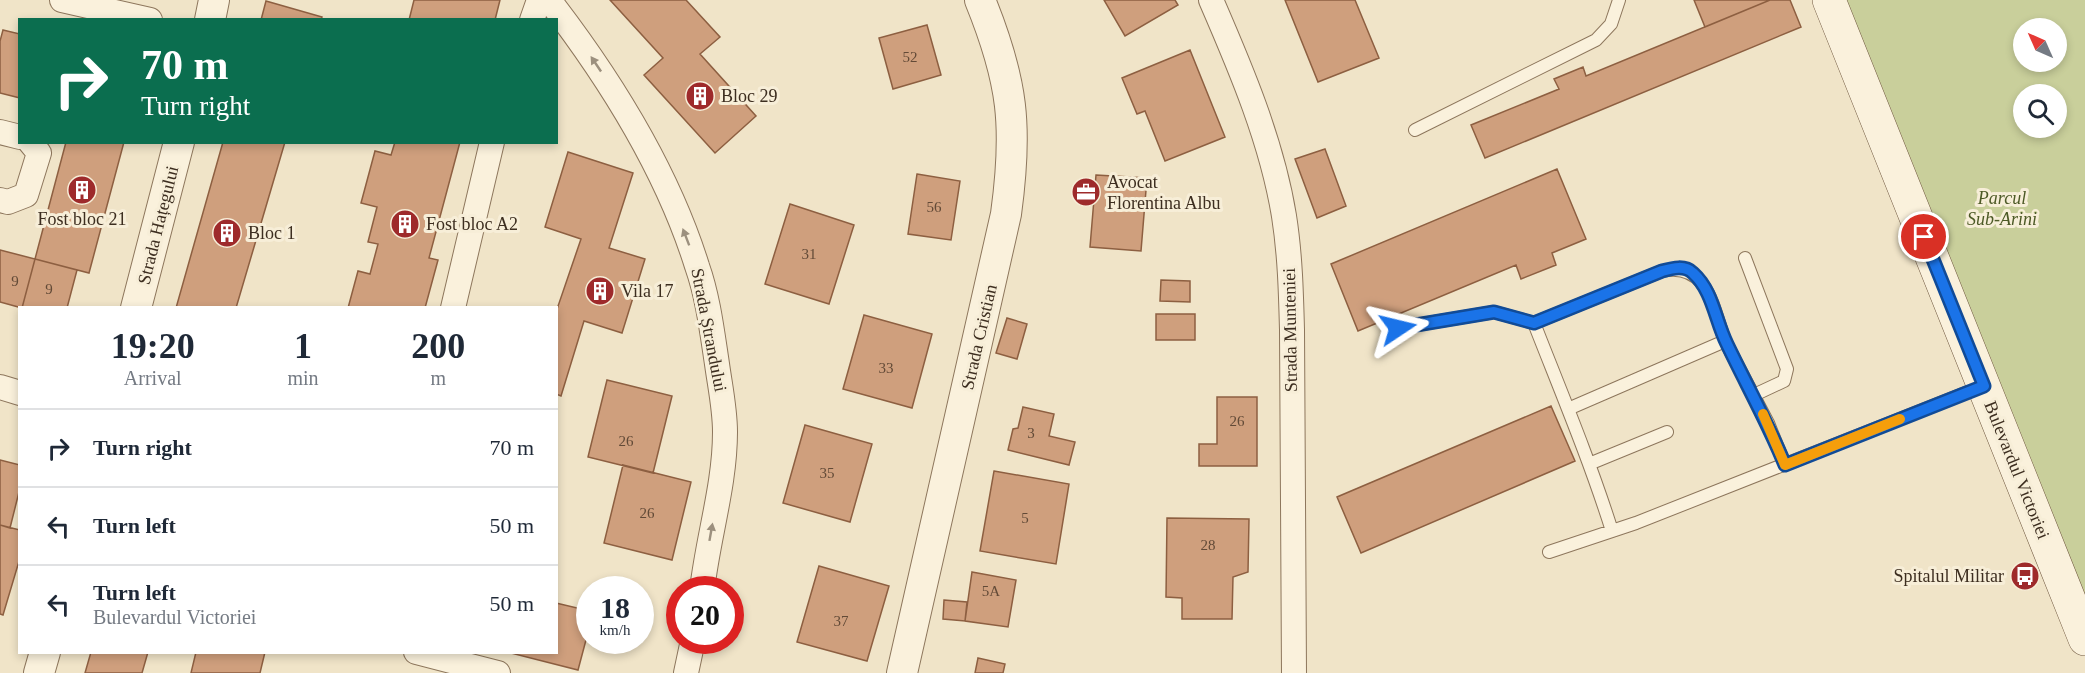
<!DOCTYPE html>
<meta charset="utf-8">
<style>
:root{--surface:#fff;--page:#f2f2f3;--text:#1f2937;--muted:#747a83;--line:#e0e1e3}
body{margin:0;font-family:"Times New Roman",serif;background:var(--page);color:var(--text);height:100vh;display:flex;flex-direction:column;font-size:22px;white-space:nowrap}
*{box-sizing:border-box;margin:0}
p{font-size:20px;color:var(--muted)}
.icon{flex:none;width:33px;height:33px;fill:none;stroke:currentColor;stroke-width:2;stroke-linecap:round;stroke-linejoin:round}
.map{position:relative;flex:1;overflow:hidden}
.drawer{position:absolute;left:18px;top:306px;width:540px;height:348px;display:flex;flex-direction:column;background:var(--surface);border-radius:0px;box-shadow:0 3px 9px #0003}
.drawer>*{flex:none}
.hud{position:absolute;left:18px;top:18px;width:540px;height:126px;border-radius:0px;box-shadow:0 3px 9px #0003;background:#0b6e4f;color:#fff;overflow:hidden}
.needle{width:39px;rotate:315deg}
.tools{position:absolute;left:2013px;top:18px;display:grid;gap:12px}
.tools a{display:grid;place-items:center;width:54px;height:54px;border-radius:50%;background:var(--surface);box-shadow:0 3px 9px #0003;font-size:30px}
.speed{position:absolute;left:576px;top:576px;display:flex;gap:12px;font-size:30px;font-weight:700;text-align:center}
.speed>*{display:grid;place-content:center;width:78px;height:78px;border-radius:50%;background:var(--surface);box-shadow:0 3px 9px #0003;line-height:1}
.speed small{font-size:15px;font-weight:400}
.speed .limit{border:9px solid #d22;background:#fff;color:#111}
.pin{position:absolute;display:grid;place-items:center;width:51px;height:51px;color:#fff;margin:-26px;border:3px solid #fff;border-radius:50%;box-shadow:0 2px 6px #0007}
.me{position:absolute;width:66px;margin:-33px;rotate:80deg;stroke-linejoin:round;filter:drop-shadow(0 0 4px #0008)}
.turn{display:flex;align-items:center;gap:21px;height:126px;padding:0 24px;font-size:27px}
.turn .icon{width:78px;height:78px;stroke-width:2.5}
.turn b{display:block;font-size:42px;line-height:51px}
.eta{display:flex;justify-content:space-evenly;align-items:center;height:102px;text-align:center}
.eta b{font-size:36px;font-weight:700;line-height:42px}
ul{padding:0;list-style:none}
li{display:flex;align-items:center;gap:18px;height:78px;padding:0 24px;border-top:2px solid var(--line)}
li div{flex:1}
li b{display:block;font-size:22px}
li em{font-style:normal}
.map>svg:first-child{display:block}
.green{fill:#c9cf9b;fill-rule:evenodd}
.building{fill:#cf9f7d;stroke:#8d5f41;stroke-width:1.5}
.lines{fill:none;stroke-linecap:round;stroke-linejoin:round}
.service-casing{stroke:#8d765c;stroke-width:14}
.minor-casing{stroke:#8d765c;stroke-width:26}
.tertiary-casing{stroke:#8d765c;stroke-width:32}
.secondary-casing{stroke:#6f573f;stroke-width:34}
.service{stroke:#faf1dc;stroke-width:12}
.minor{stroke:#faf1dc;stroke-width:24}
.tertiary{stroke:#faf1dc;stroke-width:30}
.secondary{stroke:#faf1dc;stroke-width:33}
.oneway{fill:#9c907e}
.route-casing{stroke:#114b97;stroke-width:15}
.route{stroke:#1a73e8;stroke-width:10}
.slow{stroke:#f59e0b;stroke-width:10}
.labels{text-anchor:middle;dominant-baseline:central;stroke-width:6;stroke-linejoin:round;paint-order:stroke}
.number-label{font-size:15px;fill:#624a37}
.poi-label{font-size:18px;fill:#3d2e20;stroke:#f7eed8;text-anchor:start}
.park-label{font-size:18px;font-style:italic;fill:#4d5a26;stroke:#f7eed8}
.street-label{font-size:18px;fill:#3d2e20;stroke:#f7eed8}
</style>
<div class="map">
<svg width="2085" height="673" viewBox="0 0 2085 673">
<rect width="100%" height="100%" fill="#f0e4c8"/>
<!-- green -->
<path class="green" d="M1829,0H2085V634ZM2024,28H2056V62H2024ZM2024,94H2056V128H2024Z"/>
<!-- building -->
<path class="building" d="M414,0H500L495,20H409Z
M610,0H686L720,37L700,54L756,116L715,153L644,75L663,58Z
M1104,0H1175L1178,5L1125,36Z
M1285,0H1355L1379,58L1318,82Z
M1694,0H1770L1705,27Z
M1770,0H1790L1801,27L1485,158L1471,125L1559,89L1554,79L1583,67L1586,76Z
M266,1L322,17L321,20H261Z
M927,25L941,75L893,89L879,38Z
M3,30L20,34V98L0,93V41Z
M1190,50L1225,137L1165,161L1145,111L1137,114L1122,78Z
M66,142H124L89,273L35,259Z
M223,142H285L236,308H176Z
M395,142H460L429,258L438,260L425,308H348L358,271L370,274L378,244L368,242L377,207L361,203L375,151L391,155Z
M1325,149L1346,206L1317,218L1295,159Z
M568,152L633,173L609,248L645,259L622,333L584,321L561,396L556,394V312L581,239L545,227Z
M1557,169L1586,239L1552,253L1556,265L1521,279L1516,265L1358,331L1331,264Z
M917,174L960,181L951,240L908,234Z
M1096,175L1147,178L1141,251L1090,247Z
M790,204L854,225L829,304L765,284Z
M0,250L35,259L22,308L0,302Z
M35,259L77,270L67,308H22Z
M1161,280L1190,281V302L1160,301Z
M1156,314H1195V340H1156Z
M864,315L932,334L912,408L843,389Z
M1007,318L1027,324L1017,359L996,353Z
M607,380L672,396L653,473L588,457Z
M1217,397H1257V466H1199V444H1217Z
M1551,406L1575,461L1361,553L1337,497Z
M1023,407L1054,414L1049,436L1075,442L1069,465L1008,450L1013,429L1018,428Z
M805,425L872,444L850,522L783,503Z
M0,460L20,465V488L10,528L0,525Z
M623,465L691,482L672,560L604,543Z
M994,471L1069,484L1056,564L980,551Z
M1167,518L1249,519L1248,572L1233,577L1232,619H1182V598L1166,597Z
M0,525L20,530V558L3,615L0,614Z
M819,566L889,586L867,661L797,642Z
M972,572L1016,580L1008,627L965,621Z
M944,600L967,602L965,621L943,619Z
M556,603L590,611V625L578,670L507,652H556Z
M91,652H148L142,673H85Z
M196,652H265L260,673H191Z
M978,658L1005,664L1003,673H975Z"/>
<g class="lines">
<!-- service casing -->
<g class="service-casing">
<path id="service" d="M1415,130L1596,40L1611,24L1619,0
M1745,258L1787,369L1784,381L1754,395
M1398,328L1494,312L1534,323
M1725,341L1768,423L1785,465
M1568,409L1725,341C1713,308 1708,261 1662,271L1534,323C1561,392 1590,461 1612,531
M1589,464L1667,432
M1549,552L1636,523L1983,386"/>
</g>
<!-- minor casing -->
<g class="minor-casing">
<path id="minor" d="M62,0L150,20
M549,0C610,79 667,170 697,266C708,297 712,331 717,364C720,386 725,409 725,432C725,485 708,537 702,590
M1211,0C1241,69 1272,142 1284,216C1290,254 1291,292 1292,330L1294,673
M532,20L539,0
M0,132L20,137
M0,200L8,202L26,195L39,153L30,142
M453,308L492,142
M0,387L20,393
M416,652L498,673
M686,673L693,640"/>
</g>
<!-- tertiary casing -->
<g class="tertiary-casing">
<path id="tertiary" d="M210,20L214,0
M136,308L179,142
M39,673L45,652
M902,673L1006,214C1018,127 1013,81 980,0"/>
</g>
<!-- secondary casing -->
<g class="secondary-casing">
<path id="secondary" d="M1829,0L2085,639"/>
</g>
<!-- service -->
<use href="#service" class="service"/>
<!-- minor -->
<use href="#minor" class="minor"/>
<!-- tertiary -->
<use href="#tertiary" class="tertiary"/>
<!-- secondary -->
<use href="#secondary" class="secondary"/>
</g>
<!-- one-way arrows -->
<defs><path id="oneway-solid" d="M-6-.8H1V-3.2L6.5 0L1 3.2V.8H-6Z" transform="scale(1.5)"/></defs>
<g class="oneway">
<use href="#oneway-solid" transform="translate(596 64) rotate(-124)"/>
<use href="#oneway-solid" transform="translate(686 237) rotate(-111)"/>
<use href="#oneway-solid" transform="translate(711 532) rotate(-80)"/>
</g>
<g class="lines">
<!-- route casing -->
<g class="route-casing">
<path id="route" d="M1398,328L1494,312L1534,323L1662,271C1673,268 1685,265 1693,273C1713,291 1715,320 1727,344C1746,384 1768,423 1785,465L1984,386L1924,237"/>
</g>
<!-- route -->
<use href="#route" class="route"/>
<!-- slow -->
<path class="slow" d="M1763,414L1785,465L1900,419"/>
</g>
<!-- icons -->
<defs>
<g id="building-disc" transform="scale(1.5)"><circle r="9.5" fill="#9e2a2b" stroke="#f7eed8"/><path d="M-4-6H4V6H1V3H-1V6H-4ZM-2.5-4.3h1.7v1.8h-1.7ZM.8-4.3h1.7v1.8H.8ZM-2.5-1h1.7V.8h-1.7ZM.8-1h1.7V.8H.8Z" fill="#fff"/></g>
<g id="office-disc" transform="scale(1.5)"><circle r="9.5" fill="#9e2a2b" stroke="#f7eed8"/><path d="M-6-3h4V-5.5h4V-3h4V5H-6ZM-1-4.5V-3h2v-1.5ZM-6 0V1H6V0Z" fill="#fff"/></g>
<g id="bus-disc" transform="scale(1.5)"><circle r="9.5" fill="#9e2a2b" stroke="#f7eed8"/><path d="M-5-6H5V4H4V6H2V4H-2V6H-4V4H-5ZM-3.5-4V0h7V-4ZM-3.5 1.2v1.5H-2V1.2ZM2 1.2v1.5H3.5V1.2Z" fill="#fff"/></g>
</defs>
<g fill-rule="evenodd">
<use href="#building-disc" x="700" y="96"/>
<use href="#building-disc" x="82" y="190"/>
<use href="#office-disc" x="1086" y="192"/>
<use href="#building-disc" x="405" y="224"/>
<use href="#building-disc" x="227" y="233"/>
<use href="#building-disc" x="600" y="291"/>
<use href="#bus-disc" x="2025" y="576"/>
</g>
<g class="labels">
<!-- number labels -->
<g class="number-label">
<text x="910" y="57">52</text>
<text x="934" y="207">56</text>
<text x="809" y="254">31</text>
<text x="15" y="281">9</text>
<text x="49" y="289">9</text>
<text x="886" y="368">33</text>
<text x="1237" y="421">26</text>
<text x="1031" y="433">3</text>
<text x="626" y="441">26</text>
<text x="827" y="473">35</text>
<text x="647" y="513">26</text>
<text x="1025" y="518">5</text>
<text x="1208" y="545">28</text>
<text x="991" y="591">5A</text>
<text x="841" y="621">37</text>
</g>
<!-- poi labels -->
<g class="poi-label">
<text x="721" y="96">Bloc 29</text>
<text x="1107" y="182">Avocat<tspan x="1107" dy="21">Florentina Albu</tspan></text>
<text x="82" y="219" text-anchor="middle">Fost bloc 21</text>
<text x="426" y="224">Fost bloc A2</text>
<text x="248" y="233">Bloc 1</text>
<text x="621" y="291">Vila 17</text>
<text x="2004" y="576" text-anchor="end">Spitalul Militar</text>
</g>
<!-- park labels -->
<g class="park-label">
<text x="2002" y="198">Parcul<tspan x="2002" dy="21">Sub-Arini</tspan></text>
</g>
<!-- street labels -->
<g class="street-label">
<text transform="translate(158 225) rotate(-76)">Strada Hațegului</text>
<text transform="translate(709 330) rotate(79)">Strada Ștrandului</text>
<text transform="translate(1290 330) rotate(-91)">Strada Munteniei</text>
<text transform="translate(979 337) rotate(-77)">Strada Cristian</text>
<text transform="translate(2017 470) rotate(68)">Bulevardul Victoriei</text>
</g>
</g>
</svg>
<div class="tools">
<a><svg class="needle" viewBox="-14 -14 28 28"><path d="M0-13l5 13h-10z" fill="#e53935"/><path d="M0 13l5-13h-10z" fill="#747a83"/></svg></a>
<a><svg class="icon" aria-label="search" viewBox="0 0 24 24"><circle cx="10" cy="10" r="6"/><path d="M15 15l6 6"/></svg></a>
</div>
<div class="speed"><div>18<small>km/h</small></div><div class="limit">20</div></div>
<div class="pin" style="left:1924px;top:237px;background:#d93025"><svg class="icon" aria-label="arrive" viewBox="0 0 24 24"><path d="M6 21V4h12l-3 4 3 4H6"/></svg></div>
<svg class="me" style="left:1398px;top:328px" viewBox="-20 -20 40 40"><path d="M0-17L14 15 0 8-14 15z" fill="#1a73e8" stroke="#fff" stroke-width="4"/></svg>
<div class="hud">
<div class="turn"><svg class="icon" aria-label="right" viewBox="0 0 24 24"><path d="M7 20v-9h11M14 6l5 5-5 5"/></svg><div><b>70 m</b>Turn right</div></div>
</div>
<section class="drawer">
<div class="eta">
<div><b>19:20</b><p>Arrival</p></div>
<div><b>1</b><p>min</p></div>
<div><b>200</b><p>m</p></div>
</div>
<ul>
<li><svg class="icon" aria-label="right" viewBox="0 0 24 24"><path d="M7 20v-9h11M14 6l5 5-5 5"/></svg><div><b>Turn right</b></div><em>70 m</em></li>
<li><svg class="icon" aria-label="left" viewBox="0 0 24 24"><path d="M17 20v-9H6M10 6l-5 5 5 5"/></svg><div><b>Turn left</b></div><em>50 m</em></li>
<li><svg class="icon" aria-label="left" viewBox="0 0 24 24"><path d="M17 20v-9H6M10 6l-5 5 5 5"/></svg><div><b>Turn left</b><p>Bulevardul Victoriei</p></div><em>50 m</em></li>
</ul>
</section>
</div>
